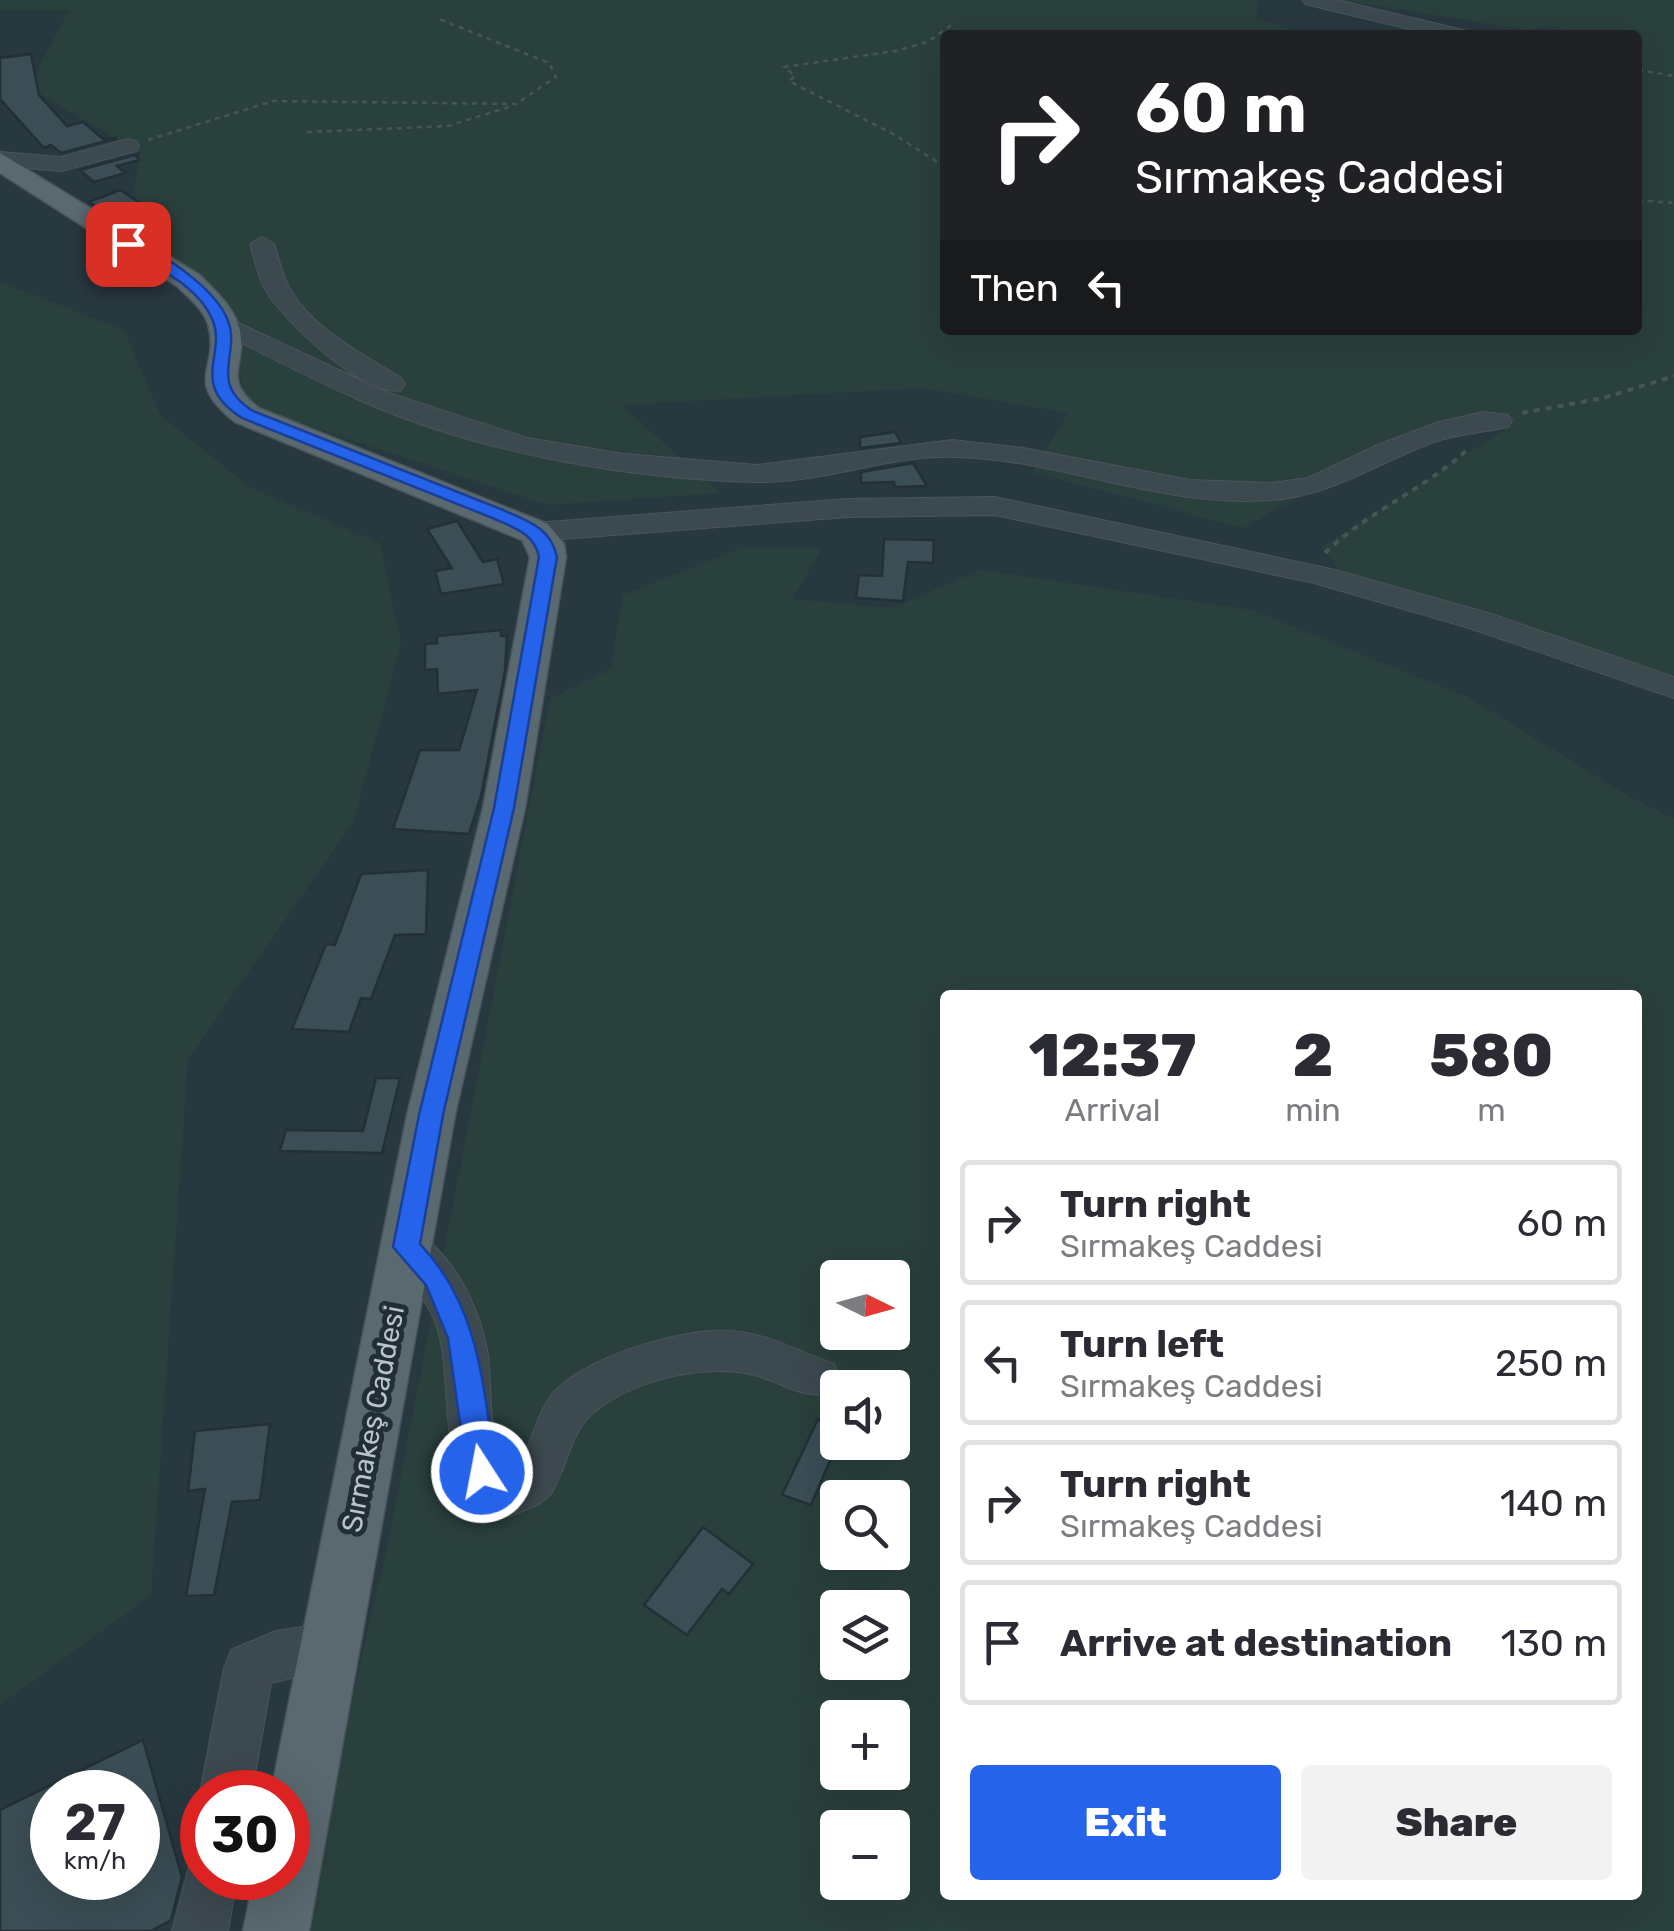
<!DOCTYPE html>
<meta charset="utf-8">
<style>
:root{--surface:#fff;--page:#f2f2f3;--text:#2b2b33;--muted:#7c7c81;--line:#e1e1e2;--accent:#2563eb}
body{margin:0;font-family:Rubik,sans-serif;background:var(--page);color:var(--text);height:100vh;display:flex;flex-direction:column;font-size:38px;white-space:nowrap}
*{box-sizing:border-box;margin:0}
p{font-size:32px;color:var(--muted)}
.icon{flex:none;width:55px;height:55px;fill:none;stroke:currentColor;stroke-width:2;stroke-linecap:round;stroke-linejoin:round}
.map{position:relative;flex:1;overflow:hidden}
.drawer{position:absolute;left:940px;top:990px;width:702px;height:910px;display:flex;flex-direction:column;background:var(--surface);border-radius:10px;box-shadow:0 10px 40px #0002}
.drawer>*{flex:none}
.hud{position:absolute;left:940px;top:30px;width:702px;height:305px;border-radius:10px;box-shadow:0 10px 40px #0002;background:#202124;color:#fff;overflow:hidden}
.needle{width:65px;rotate:95deg}
.buttons{position:absolute;left:820px;top:1260px;display:grid;gap:20px}
.buttons a{display:grid;place-items:center;width:90px;height:90px;border-radius:10px;background:var(--surface);box-shadow:0 10px 40px #0002;font-size:50px}
.speed{position:absolute;left:30px;top:1770px;display:flex;gap:20px;font-size:50px;font-weight:700;text-align:center}
.speed>*{display:grid;place-content:center;width:130px;height:130px;border-radius:50%;background:var(--surface);box-shadow:0 10px 40px #0002;line-height:1}
.speed small{font-size:25px;font-weight:400}
.speed .limit{border:15px solid #d22;background:#fff;color:#111}
.pin{position:absolute;display:grid;place-items:center;width:85px;height:85px;color:#fff;margin:-42px;border-radius:20px;box-shadow:0 5px 15px #0006}
.me{position:absolute;width:110px;margin:-55px;rotate:349deg;stroke-linejoin:round;filter:drop-shadow(0 0 8px #0008)}
.turn{display:flex;align-items:center;gap:35px;height:210px;padding:0 30px;font-size:45px}
.turn .icon{width:130px;height:130px;stroke-width:2.5}
.turn b{display:block;font-size:70px;line-height:85px}
.then{display:flex;align-items:center;height:95px;padding:0 30px;background:#0003;gap:20px;font-size:38px}
.eta{display:flex;justify-content:space-evenly;align-items:center;height:170px;text-align:center}
.eta b{font-size:60px;font-weight:800;line-height:70px}
.action{display:flex;gap:20px;margin-top:auto;padding:20px 30px}
.action a{flex:1;height:115px;border-radius:10px;background:var(--accent);color:#fff;font-size:40px;font-weight:800;line-height:115px;text-align:center}
.action a+a{background:var(--page);color:var(--text)}
ul{padding:0;list-style:none}
li{display:flex;align-items:center;gap:30px;height:125px;margin:0 20px 15px;padding:0 10px;border:5px solid var(--line);border-radius:10px}
li div{flex:1}
li b{display:block;font-size:38px}
li em{font-style:normal}
.map>svg:first-child{display:block}
.green{fill:#2a403d;fill-rule:evenodd}
.building{fill:#3b4d55;stroke:#233037;stroke-width:2.5;fill-rule:evenodd}
.lines{fill:none;stroke-linecap:round;stroke-linejoin:round}
.minor-casing{stroke:#49555c;stroke-width:2}
.major-casing{stroke:#49555c;stroke-width:3}
.path-far1{stroke:#435855;stroke-width:2.5;stroke-dasharray:5 5;stroke-linecap:butt}
.path{stroke:#435855;stroke-width:4;stroke-dasharray:6 6;stroke-linecap:butt}
.minor{fill:#3c494f;fill-rule:evenodd}
.major{fill:#5a686f;fill-rule:evenodd}
.route{fill:#2563eb;stroke:#184099;stroke-width:2.5}
.labels{text-anchor:middle;dominant-baseline:central;stroke-width:10;stroke-linejoin:round;paint-order:stroke}
.street-label{font-size:28px;fill:#b9c4ca;stroke:#212e35}
</style>
<div class="map">
<svg width="1674" height="1931" viewBox="0 0 1674 1931">
<rect width="100%" height="100%" fill="#28383f"/>
<!-- green -->
<path class="green" d="M0,0H1259L1256,18L1305,35H945V330H1638V35H1582L1551,25L1527,30L1339,0H1674V681L1340,572L1322,547L1513,424L1412,432L1243,528L1032,472L1068,413L922,388L621,405L720,493L548,505L246,405L227,303L127,233L140,153L28,87L69,10L0,11Z
M0,282L124,330L160,415L251,488L380,543L401,643L354,821L188,1059L151,1595L0,1705Z
M744,547L823,548L792,599L893,608L980,570L1252,610L1470,698L1630,797L1674,819V1931H299L388,1543L550,699L611,669L623,595ZM945,995H1638V1895H945ZM838,1278H892V1332H838ZM838,1388H892V1442H838ZM838,1498H892V1552H838ZM838,1608H892V1662H838ZM838,1718H892V1772H838ZM838,1828H892V1882H838Z"/>
<!-- building -->
<path class="building" d="M31,54L39,95L67,126L83,122L103,139L117,138L61,153L51,145L44,148L0,99V58Z
M135,155L139,160L117,166L125,173L94,182L80,170Z
M120,190L148,208L116,219L89,202Z
M895,432L901,443L860,448V437Z
M913,463L927,486L895,487L894,482L861,483V472Z
M457,521L483,562L497,559L504,584L441,594L435,571L452,568L427,529Z
M884,539L934,540L933,563L908,562L903,601L856,598L859,575L882,576Z
M501,630V636H507L505,671L481,796L469,834L393,829L420,750H459L477,690L438,694L437,669L425,670V644L437,643V636Z
M428,870L426,934L395,935L371,999L361,998L349,1032L292,1029L326,944L335,945L361,874Z
M376,1078H400L382,1153L280,1151L286,1130L363,1131Z
M818,1419L838,1426V1442L811,1505L782,1495Z
M270,1424L260,1500L232,1502L214,1595L186,1596L205,1489L188,1491L195,1431Z
M703,1527L753,1564L729,1594L722,1589L687,1635L644,1605Z
M143,1740L182,1877L171,1920L151,1931H0V1810ZM52,1792H138V1878H52Z"/>
<g class="lines">
<!-- minor casing -->
<g class="minor-casing">
<path id="minor" d="M1302,0H1337L1467,31L1470,35H1434L1305,4Z
M128,139L136,141L139,146L136,151L61,171L0,166V152L61,157Z
M262,237L274,244C279,259 282,276 290,289C313,330 363,354 401,378L405,384L401,390C366,399 282,320 265,289C257,276 255,259 250,244Z
M223,316L386,392L527,438L624,454L758,465L952,440L1023,448L1190,480L1272,483L1308,478L1380,444L1439,422L1484,412L1508,415L1512,421L1508,427C1483,433 1459,433 1434,442C1379,462 1331,496 1272,500C1165,509 1063,460 957,457C890,454 822,484 755,482C629,479 480,453 364,402C313,380 264,354 214,329L210,324Z
M995,497L1331,569L1488,613L1674,677V698L1466,627L1314,583L995,515L848,517L535,541L525,538L520,532L525,526L535,523L848,499Z
M406,1229C452,1245 481,1311 488,1356C493,1393 485,1440 511,1469C535,1449 534,1411 557,1389C590,1356 684,1327 731,1331C766,1333 801,1352 834,1364L841,1378L834,1392C808,1401 786,1385 761,1377C712,1360 623,1380 587,1419C569,1439 566,1472 550,1495L539,1504L508,1517C427,1486 458,1389 436,1324C425,1293 399,1275 385,1247L391,1234Z
M330,1623L348,1630L355,1647L348,1664L271,1683L252,1792H202V1799L200,1792L224,1668L231,1650L276,1631Z
M202,1854V1878H237L228,1931H172L191,1859Z"/>
</g>
<!-- major casing -->
<g class="major-casing">
<path id="major" d="M0,153L200,275C214,290 233,306 239,327C249,365 219,377 259,408L548,524L564,544L566,557L525,808L455,1115L309,1931H243L254,1878H288V1792H271L407,1115L483,808L530,557L522,540L235,422C181,379 221,370 208,324C203,309 189,298 178,287L0,173Z"/>
</g>
<!-- path-far1 -->
<path class="path-far1" d="M1638,70L1674,76
M307,132L448,126L509,107
M148,140L273,101L516,104L556,77L549,63L439,19
M945,167L895,135L789,81L795,76L784,67L895,51L928,42L955,22
M1638,200L1674,203"/>
<!-- path -->
<path class="path" d="M1522,413L1603,398L1674,376
M1325,553C1368,511 1424,490 1468,449"/>
<!-- minor -->
<use href="#minor" class="minor"/>
<!-- major -->
<use href="#major" class="major"/>
</g>
<!-- route -->
<path class="route" d="M128,239C160,251 216,288 228,321C241,354 207,382 253,411L503,510C528,521 551,528 557,557L514,808L443,1115L420,1244C481,1308 483,1388 496,1472L492,1481L482,1485L471,1481L467,1472L448,1338L426,1285L393,1247L419,1115L494,808L539,557C534,532 512,527 490,517L242,418C189,385 226,355 213,321C199,285 153,266 123,247V240Z"/>
<g class="labels">
<!-- street labels -->
<g class="street-label">
<text transform="translate(373 1419) rotate(-79)">Sırmakeş Caddesi</text>
</g>
</g>
</svg>
<div class="buttons">
<a><svg class="needle" viewBox="-14 -14 28 28"><path d="M0-13l5 13h-10z" fill="#e53935"/><path d="M0 13l5-13h-10z" fill="#7c7c81"/></svg></a>
<a><svg class="icon" aria-label="sound" viewBox="0 0 24 24"><path d="M4 9h4l5-4v14l-5-4H4zM17 9q2 3 0 6"/></svg></a>
<a><svg class="icon" aria-label="search" viewBox="0 0 24 24"><circle cx="10" cy="10" r="6"/><path d="M15 15l6 6"/></svg></a>
<a><svg class="icon" aria-label="layers" viewBox="0 0 24 24"><path d="M12 4l9 5-9 5-9-5zM3 14l9 5 9-5"/></svg></a>
<a>+</a>
<a>−</a>
</div>
<div class="speed"><div>27<small>km/h</small></div><div class="limit">30</div></div>
<div class="pin" style="left:128px;top:244px;background:#d93025"><svg class="icon" aria-label="arrive" viewBox="0 0 24 24"><path d="M6 21V4h12l-3 4 3 4H6"/></svg></div>
<svg class="me" style="left:482px;top:1472px" viewBox="-20 -20 40 40"><circle r="17" fill="#2563eb" stroke="#fff" stroke-width="3"/><path d="M0-11L8 9 0 5-8 9z" fill="#fff"/></svg>
<div class="hud">
<div class="turn"><svg class="icon" aria-label="right" viewBox="0 0 24 24"><path d="M7 20v-9h11M14 6l5 5-5 5"/></svg><div><b>60 m</b>Sırmakeş Caddesi</div></div>
<div class="then">Then<svg class="icon" aria-label="left" viewBox="0 0 24 24"><path d="M17 20v-9H6M10 6l-5 5 5 5"/></svg></div>
</div>
<section class="drawer">
<div class="eta">
<div><b>12:37</b><p>Arrival</p></div>
<div><b>2</b><p>min</p></div>
<div><b>580</b><p>m</p></div>
</div>
<ul>
<li><svg class="icon" aria-label="right" viewBox="0 0 24 24"><path d="M7 20v-9h11M14 6l5 5-5 5"/></svg><div><b>Turn right</b><p>Sırmakeş Caddesi</p></div><em>60 m</em></li>
<li><svg class="icon" aria-label="left" viewBox="0 0 24 24"><path d="M17 20v-9H6M10 6l-5 5 5 5"/></svg><div><b>Turn left</b><p>Sırmakeş Caddesi</p></div><em>250 m</em></li>
<li><svg class="icon" aria-label="right" viewBox="0 0 24 24"><path d="M7 20v-9h11M14 6l5 5-5 5"/></svg><div><b>Turn right</b><p>Sırmakeş Caddesi</p></div><em>140 m</em></li>
<li><svg class="icon" aria-label="arrive" viewBox="0 0 24 24"><path d="M6 21V4h12l-3 4 3 4H6"/></svg><div><b>Arrive at destination</b></div><em>130 m</em></li>
</ul>
<div class="action"><a>Exit</a><a>Share</a></div>
</section>
</div>
